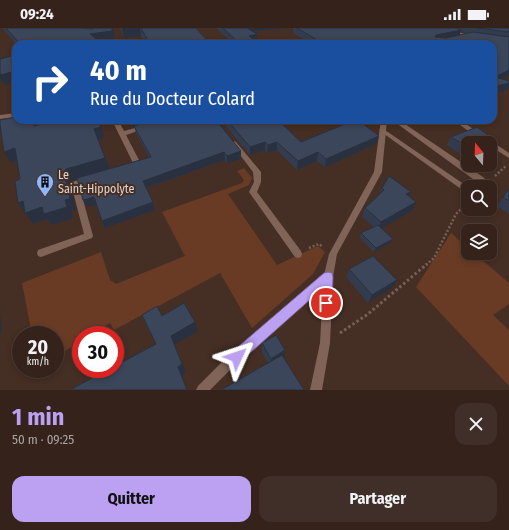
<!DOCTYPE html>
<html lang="fr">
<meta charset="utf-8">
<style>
:root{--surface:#34221b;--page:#3f2f28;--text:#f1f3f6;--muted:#a9a4a3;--line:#4e3f3a;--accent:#bca0f2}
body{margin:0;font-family:"Fira Sans Condensed",sans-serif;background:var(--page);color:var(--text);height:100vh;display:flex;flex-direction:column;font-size:15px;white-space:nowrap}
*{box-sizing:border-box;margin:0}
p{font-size:13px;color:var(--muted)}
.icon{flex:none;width:22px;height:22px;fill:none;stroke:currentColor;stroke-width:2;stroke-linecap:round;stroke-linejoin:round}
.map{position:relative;height:362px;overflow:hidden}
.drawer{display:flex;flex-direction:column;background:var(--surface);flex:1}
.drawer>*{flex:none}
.banner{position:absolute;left:12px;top:12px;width:485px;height:84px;border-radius:12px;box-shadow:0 2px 6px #0003,0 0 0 1px var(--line);background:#1a4fa0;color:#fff;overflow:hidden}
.needle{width:26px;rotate:341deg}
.fabs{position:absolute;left:461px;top:108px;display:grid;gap:8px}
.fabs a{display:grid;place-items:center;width:36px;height:36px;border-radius:8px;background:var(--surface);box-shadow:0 2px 6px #0003,0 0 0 1px var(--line);font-size:20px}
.speed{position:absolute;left:12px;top:298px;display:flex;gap:8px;font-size:20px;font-weight:700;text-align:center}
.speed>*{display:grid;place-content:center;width:52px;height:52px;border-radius:50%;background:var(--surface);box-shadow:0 2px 6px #0003,0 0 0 1px var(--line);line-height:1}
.speed small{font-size:10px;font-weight:400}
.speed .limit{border:6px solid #d22;background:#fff;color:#111}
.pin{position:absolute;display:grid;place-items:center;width:34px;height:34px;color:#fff;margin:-17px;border:2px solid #fff;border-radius:50%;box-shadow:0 1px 4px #0007}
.me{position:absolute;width:44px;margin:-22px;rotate:48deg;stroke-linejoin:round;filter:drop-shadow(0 0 3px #0008)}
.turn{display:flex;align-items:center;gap:14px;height:84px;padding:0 12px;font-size:18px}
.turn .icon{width:52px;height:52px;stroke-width:2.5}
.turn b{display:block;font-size:28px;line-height:34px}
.round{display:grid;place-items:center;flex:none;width:42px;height:42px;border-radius:12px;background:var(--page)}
.headline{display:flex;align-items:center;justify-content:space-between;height:68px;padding:0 12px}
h1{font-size:24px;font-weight:700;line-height:30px;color:var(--accent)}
.cta{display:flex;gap:8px;margin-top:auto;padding:8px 12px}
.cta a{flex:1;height:46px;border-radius:12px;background:var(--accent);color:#111;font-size:16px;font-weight:700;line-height:46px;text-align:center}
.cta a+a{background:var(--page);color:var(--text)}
.status{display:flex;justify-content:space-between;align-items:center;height:28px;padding:0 20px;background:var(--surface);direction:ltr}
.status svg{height:11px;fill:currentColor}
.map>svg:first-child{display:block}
.green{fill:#693b25}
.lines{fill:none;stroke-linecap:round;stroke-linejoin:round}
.path-far1{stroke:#756058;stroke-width:2.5;stroke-dasharray:2 2;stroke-linecap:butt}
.path{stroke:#756058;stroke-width:3;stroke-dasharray:2.5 2.5;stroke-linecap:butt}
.service{fill:#816458;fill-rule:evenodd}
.minor{fill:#816458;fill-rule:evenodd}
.wall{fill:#333c4e;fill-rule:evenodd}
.shaded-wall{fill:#293140}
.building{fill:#3b465b;stroke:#293140}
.route{fill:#bca0f2;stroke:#7a689d}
.labels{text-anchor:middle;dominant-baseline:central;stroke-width:4;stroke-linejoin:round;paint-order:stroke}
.poi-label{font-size:12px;fill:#e0d1cb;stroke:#452e24;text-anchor:start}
</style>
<div class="status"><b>09:24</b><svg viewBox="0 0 49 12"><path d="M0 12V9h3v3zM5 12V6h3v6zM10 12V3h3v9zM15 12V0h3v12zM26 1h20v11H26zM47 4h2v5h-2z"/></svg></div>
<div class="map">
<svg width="509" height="362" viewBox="0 0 509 362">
<rect width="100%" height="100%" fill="#452e24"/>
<!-- green -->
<path class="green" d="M244,140L252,150L249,157L228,166L277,237L318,218L325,224L313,246L252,300L220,245L114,302L110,295L91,307H81V313L55,329V307H32L22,255L101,224L110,252L116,256L185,228L162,184L242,155L244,152L237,143Z
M451,205L468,220V225H474L509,255V276L493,287L509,302V358L416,259Z"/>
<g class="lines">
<!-- path-far1 -->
<path class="path-far1" d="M495,148L506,138
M309,220L319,216L323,219
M426,237L434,230L456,186L468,174"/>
<!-- path -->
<path class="path" d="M340,305L368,286L427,236"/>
<!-- service -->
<path class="service" d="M112,92H118L124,103L146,97L149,99L126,107L141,136L140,138L131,140L127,138L133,135Z
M392,92H399L483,149L497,162L498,164L497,166L490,169V159H484Z
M382,100L468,159V166L380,103L379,102Z
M234,113L236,114L261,144V154L257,164L301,223L302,226L301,229L298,230L295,229L249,164L254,154L253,144L231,115Z
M88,149L91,150L92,152L91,154L79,157L93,208L92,210L41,229L38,228L37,225L38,222L84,206L71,156L72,154Z"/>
<!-- minor -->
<path class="minor" d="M438,0H445L475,9L473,10Z
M16,85V89L0,91V87Z
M381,92H387L382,144L337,226L333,249L330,315L322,362H310L320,315L323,260L230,342L210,362H196L198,358L222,334L324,247L329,226L374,144Z
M453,92H460L509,125V130L490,118V115H485Z"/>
</g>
<!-- wall -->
<path class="wall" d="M3,0H113L114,4L115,12L99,14L102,16H16L4,2Z
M120,0H196L210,16H146L141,8L124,10Z
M216,0H288L252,3L257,13L260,16H233Z
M293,0H509V48L502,51L509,53V58L507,62L493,66V16H311L293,5ZM461,3L468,6L459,8Z
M16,92H36L38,97L105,110L98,112L110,141L149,129L136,105L134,98L133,99L130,92H150V93L241,131L227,135L225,132L146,160L153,174L155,182L105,200L102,193L96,177L87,179L77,151L72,153L70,156L76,182L71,183L73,190L51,197L47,191L33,196L18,175L20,151L17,133L11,135Z
M224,92H280V94L301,114L376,116L325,139L317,133L297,142L277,122L267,125L265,122L250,127L224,96Z
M283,92H303L288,97Z
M488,107L484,115H468V123L461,127L447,117L451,109Z
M382,160L409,168L412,183L381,200L393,211L390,215L374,224L360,210L361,205L374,199L362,189L365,180L379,167Z
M509,160V186L497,178Z
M349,241L397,252L392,260L368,275L346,249Z
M262,315L284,330L268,335L262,324Z"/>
<!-- shaded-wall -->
<path class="shaded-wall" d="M112,0H113L114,4L115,12L93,15L90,6Z
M122,0H140L141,8L124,10Z
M243,0H288L244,4Z
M461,2L459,9L434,15L435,9L436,7Z
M257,6V13L249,8Z
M509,42V48L493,55L495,49Z
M16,43V56L15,54L4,57L0,50V47Z
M509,55V58L507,62L493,66V59Z
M33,92H36L38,96L40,109L34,98Z
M140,92H150V94L133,99L132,94Z
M288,92H303L288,97Z
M101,99L105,110L98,112L110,141L72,153L70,156L76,182L71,183L73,190L51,197L47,191L33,196L18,175L23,173L64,145L94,101Z
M488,107L484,115H472Z
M379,108L376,116L325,139L326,131Z
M265,114V122L250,127V119Z
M277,114V122L267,125L268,117Z
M468,117V123L461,127L466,118Z
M15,120L22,131L11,135L4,124Z
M241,123V131L227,135V128Z
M224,124L225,132L145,160L143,153Z
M318,124L317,133L297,142L298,133Z
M411,164L407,172L406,166Z
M94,169L97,177L87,179L83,172Z
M153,174L155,182L105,200L102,193Z
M416,174L412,183L378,202L381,194Z
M393,211L390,215L374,224L376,220Z
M397,252L392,260L368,275L372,267Z
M0,286L2,304L0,305Z
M195,294L198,303L174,317L186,344L182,347L187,362L178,339L171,308Z
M285,322L284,331L270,339L271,331Z"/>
<!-- building -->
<path class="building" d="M6,0H81L92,1L95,0H112V3L90,6L102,16H20Z
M141,0H196L210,16H150Z
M223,0H247L257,6L249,8L260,16H240Z
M297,0H456L461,2L436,7L435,9L446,10L473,4L509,9V42L495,49L509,53V55L493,59V16H324Z
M477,0H509V4Z
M16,27V54H15L16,43L0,47V31Z
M16,89V92H33L34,98L57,92H97L101,99L94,101L105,130L66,141L64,145L70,171L65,172L67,179L44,186L42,179L25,185L23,173L18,175L15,153L20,151L15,120L4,124L0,96V92Z
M130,92H140L132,94Z
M153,92H204L206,94L212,92H216L241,123L227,128L224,124L143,153L153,174L102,193L94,169L83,172L77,150L151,129L134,98Z
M227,92H279H278L301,114L355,92H358L379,108L326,131L318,124L298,133L277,114L268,117L265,114L250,119Z
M477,99L488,107L472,115H468V117L466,118L451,109Z
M389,148L411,164L406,166L416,174L381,194L365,180L384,162L382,160Z
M509,161V173L503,169Z
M378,197L393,211L376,220L361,205Z
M373,228L397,252L372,267L349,241Z
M184,275L195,294L171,308L182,336L178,339L187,362H70L109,341H115V338L156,316L142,287L157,278L162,288Z
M276,307L285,322L271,331L262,315Z
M282,327L304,362H221Z"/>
<!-- route -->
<path class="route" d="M328,244L332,245L333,249L332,275L330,279L326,280L323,279L321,275L322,261L241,333L237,335L232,333L230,329L232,324L324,245Z"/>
<!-- icons -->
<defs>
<g id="building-pin" transform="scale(0.9)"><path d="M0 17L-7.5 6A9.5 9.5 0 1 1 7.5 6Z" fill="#92b7fd" stroke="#452e24"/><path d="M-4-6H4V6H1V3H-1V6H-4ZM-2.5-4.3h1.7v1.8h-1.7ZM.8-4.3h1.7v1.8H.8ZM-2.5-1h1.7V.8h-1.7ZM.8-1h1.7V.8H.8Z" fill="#111"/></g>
</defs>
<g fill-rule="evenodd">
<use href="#building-pin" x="45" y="154"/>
</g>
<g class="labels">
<!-- poi labels -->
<g class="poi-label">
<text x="58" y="147">Le<tspan x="58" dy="14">Saint-Hippolyte</tspan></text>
</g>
</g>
</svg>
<div class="fabs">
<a><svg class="needle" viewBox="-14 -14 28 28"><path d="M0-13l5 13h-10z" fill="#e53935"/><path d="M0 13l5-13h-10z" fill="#a9a4a3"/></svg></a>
<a><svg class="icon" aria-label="search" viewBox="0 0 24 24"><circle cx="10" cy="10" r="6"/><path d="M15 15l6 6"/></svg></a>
<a><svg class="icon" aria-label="layers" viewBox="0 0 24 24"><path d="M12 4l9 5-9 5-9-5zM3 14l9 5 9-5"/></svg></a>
</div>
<div class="speed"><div>20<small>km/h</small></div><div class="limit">30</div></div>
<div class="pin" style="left:326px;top:275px;background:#d93025"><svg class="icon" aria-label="arrive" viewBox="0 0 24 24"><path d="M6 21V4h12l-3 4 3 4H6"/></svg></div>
<svg class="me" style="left:237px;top:329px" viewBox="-20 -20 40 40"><path d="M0-17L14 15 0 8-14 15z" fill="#bca0f2" stroke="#fff" stroke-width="4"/></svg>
<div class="banner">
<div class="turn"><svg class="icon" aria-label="right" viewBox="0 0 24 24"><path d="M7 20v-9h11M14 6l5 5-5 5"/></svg><div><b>40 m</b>Rue du Docteur Colard</div></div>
</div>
</div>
<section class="drawer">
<div class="headline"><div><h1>1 min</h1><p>50 m · 09:25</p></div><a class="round"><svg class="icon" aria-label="close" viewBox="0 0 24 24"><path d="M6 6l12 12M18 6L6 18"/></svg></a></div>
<div class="cta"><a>Quitter</a><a>Partager</a></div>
</section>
